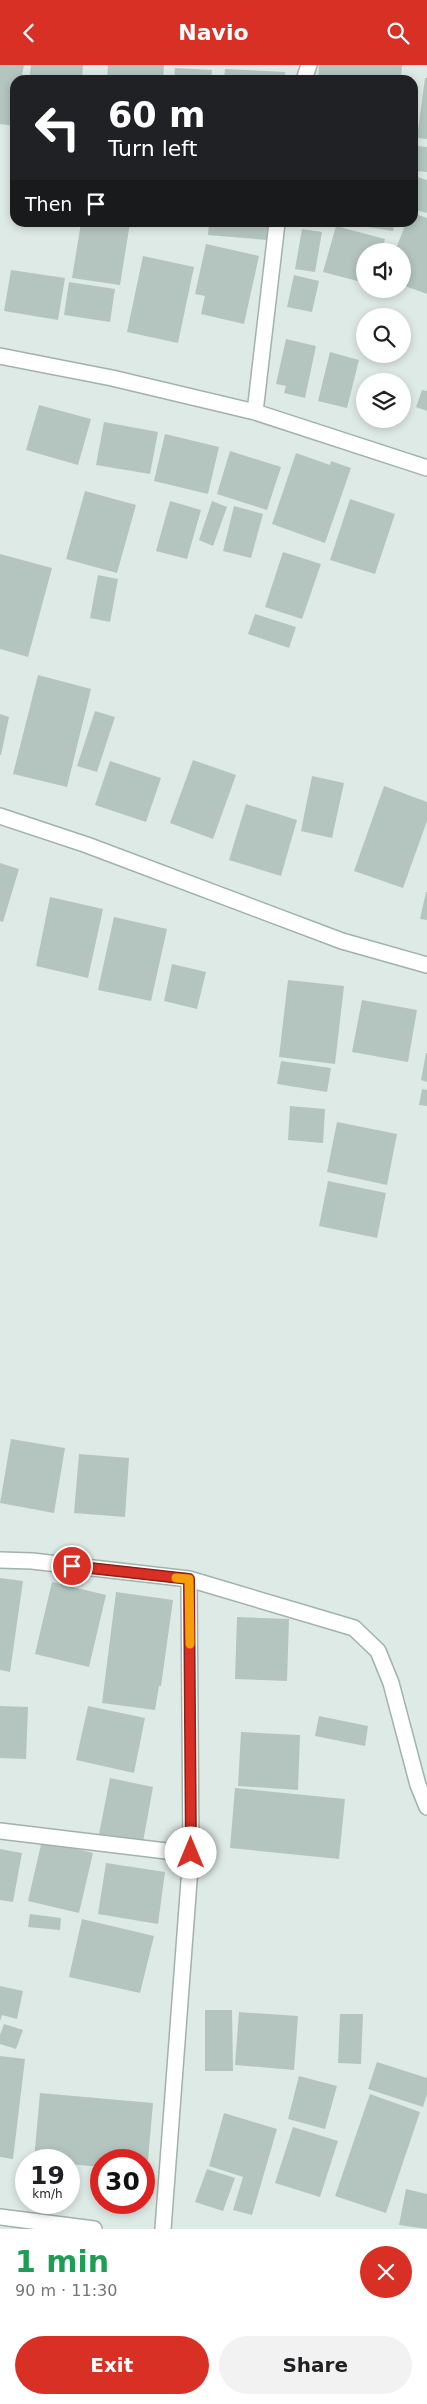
<!DOCTYPE html>
<meta charset="utf-8">
<style>
:root{--surface:#fff;--page:#f2f2f2;--text:#202124;--muted:#757577;--accent:#d93025}
body{margin:0;font-family:"DejaVu Sans",sans-serif;background:var(--page);color:var(--text);height:100vh;display:flex;flex-direction:column;font-size:19px;white-space:nowrap}
*{box-sizing:border-box;margin:0}
p{font-size:16px;color:var(--muted)}
.icon{flex:none;width:28px;height:28px;fill:none;stroke:currentColor;stroke-width:2;stroke-linecap:round;stroke-linejoin:round}
.map{position:relative;height:2164px;overflow:hidden}
.drawer{display:flex;flex-direction:column;background:var(--surface);flex:1}
.drawer>*{flex:none}
.hud{position:absolute;left:10px;top:10px;width:408px;height:152px;border-radius:15px;box-shadow:0 2px 8px #0003;background:#202124;color:#fff;overflow:hidden}
.tools{position:absolute;left:356px;top:178px;display:grid;gap:10px}
.tools a{display:grid;place-items:center;width:55px;height:55px;border-radius:50%;background:var(--surface);box-shadow:0 2px 8px #0003;font-size:25px}
.speed{position:absolute;left:15px;top:2084px;display:flex;gap:10px;font-size:25px;font-weight:700;text-align:center}
.speed>*{display:grid;place-content:center;width:65px;height:65px;border-radius:50%;background:var(--surface);box-shadow:0 2px 8px #0003;line-height:1}
.speed small{font-size:12px;font-weight:400}
.speed .limit{border:8px solid #d22;background:#fff;color:#111}
.pin{position:absolute;display:grid;place-items:center;width:42px;height:42px;color:#fff;margin:-21px;border:2px solid #fff;border-radius:50%;box-shadow:0 1px 5px #0007}
.me{position:absolute;width:55px;margin:-28px;rotate:0deg;stroke-linejoin:round;filter:drop-shadow(0 0 4px #0008)}
.turn{display:flex;align-items:center;gap:18px;height:105px;padding:0 15px;font-size:22px}
.turn .icon{width:65px;height:65px;stroke-width:2.5}
.turn b{display:block;font-size:35px;line-height:42px}
.then{display:flex;align-items:center;height:48px;padding:0 15px;background:#0003;gap:10px;font-size:19px}
.round{display:grid;place-items:center;flex:none;width:52px;height:52px;border-radius:26px;background:var(--page)}
.headline{display:flex;align-items:center;justify-content:space-between;height:85px;padding:0 15px}
h1{font-size:30px;font-weight:700;line-height:38px;color:#1e9e55}
.primary-button{display:flex;gap:10px;margin-top:auto;padding:10px 15px}
.primary-button a{flex:1;height:58px;border-radius:30px;background:var(--accent);color:#fff;font-size:20px;font-weight:700;line-height:58px;text-align:center}
.primary-button a+a{background:var(--page);color:var(--text)}
header{display:flex;justify-content:space-between;align-items:center;height:65px;padding:0 15px;background:var(--accent);color:#fff;font-size:22px;font-weight:700}
.map>svg:first-child{display:block}
.building{fill:#b4c5bf}
.lines{fill:none;stroke-linecap:round;stroke-linejoin:round}
.street-casing{stroke:#a1b2ac;stroke-width:18}
.street{stroke:#fff;stroke-width:15}
.route-casing{stroke:#8d1f18;stroke-width:12}
.route{stroke:#d93025;stroke-width:9}
.slow{stroke:#f59e0b;stroke-width:9}
</style>
<header><svg class="icon" aria-label="back" viewBox="0 0 24 24"><path d="M15 5l-7 7 7 7"/></svg>Navio<svg class="icon" aria-label="search" viewBox="0 0 24 24"><circle cx="10" cy="10" r="6"/><path d="M15 15l6 6"/></svg></header>
<div class="map">
<svg width="427" height="2164" viewBox="0 0 427 2164">
<rect width="100%" height="100%" fill="#deeae5"/>
<!-- building -->
<path class="building" d="M0,0H24L21,15H15V61L0,59Z
M31,0H83L82,15H29Z
M108,0H164L163,15H107Z
M319,0H402L401,15H318Z
M175,3L212,5L211,15H174Z
M225,4L285,7V15H224Z
M425,13H427V74L417,73Z
M417,81L427,82V107L415,106Z
M414,111L427,115V148L412,144Z
M412,148L427,153V229L402,220V186H395L406,158H412Z
M81,158H130L120,220L72,213Z
M209,158H269L267,175L208,170Z
M342,158H400V160L394,159L393,166Z
M336,161L385,174L382,186H365V218L323,207Z
M302,164L322,167L315,207L295,204Z
M206,179L259,191L244,259L201,249L205,231L195,229Z
M143,191L194,202L178,278L127,267Z
M11,205L65,213L58,255L4,246Z
M294,210L319,216L312,247L287,242Z
M69,217L115,224L110,257L64,250Z
M286,274L316,281L305,333L284,328L286,321L276,319Z
M330,287L359,295L347,343L318,336Z
M422,325L427,326V346L416,342Z
M39,340L91,354L78,400L26,385Z
M104,357L158,367L150,409L96,400Z
M165,369L219,382L208,429L154,416Z
M230,386L281,402L267,445L217,429Z
M296,388L330,400L331,396L351,403L325,478L272,459Z
M85,426L136,440L117,508L66,494Z
M350,434L395,449L375,509L330,495Z
M170,436L201,445L187,494L156,486Z
M212,436L227,442L213,481L199,475Z
M234,441L263,449L251,493L223,486Z
M283,487L321,499L302,554L265,542Z
M0,489L52,503L28,592L0,584Z
M98,510L118,514L110,557L90,553Z
M255,549L296,562L289,583L248,569Z
M38,610L91,624L67,722L13,709Z
M95,646L115,652L97,707L77,701Z
M0,649L9,652L1,690H0Z
M193,695L236,710L213,774L170,758Z
M110,696L161,713L146,757L95,740Z
M312,711L344,718L332,773L301,766Z
M384,721L427,737V756L403,823L354,806Z
M246,739L297,755L281,811L229,795Z
M0,798L19,804L3,857L0,856Z
M426,827H427V855L420,854Z
M50,832L103,844L88,913L36,901Z
M114,852L167,864L151,936L98,925Z
M172,899L206,907L197,944L164,936Z
M288,915L344,921L335,999L279,992Z
M362,935L417,945L408,997L352,987Z
M426,988H427V1017L421,1015Z
M281,996L331,1003L327,1027L277,1019Z
M422,1024L427,1025V1041L419,1040Z
M290,1041L325,1044L323,1078L288,1075Z
M337,1057L397,1069L387,1120L327,1107Z
M328,1116L386,1128L377,1173L319,1161Z
M11,1374L65,1383L54,1448L0,1438Z
M79,1389L129,1393L125,1452L74,1448Z
M0,1513L23,1516L10,1607L0,1605Z
M52,1517L106,1530L89,1602L35,1589Z
M116,1527L173,1535L161,1621H159L155,1645L102,1638Z
M237,1552L289,1554L287,1616L235,1614Z
M0,1641L28,1642L26,1694L0,1693Z
M88,1641L145,1653L134,1708L76,1695Z
M319,1651L368,1661L365,1681L315,1671Z
M241,1667L300,1670L298,1725L238,1721Z
M110,1713L153,1722L143,1777L99,1769Z
M235,1723L345,1734L339,1794L230,1783Z
M42,1775L93,1788L79,1848L28,1836Z
M0,1784L22,1788L13,1837L0,1835Z
M106,1798L165,1807L158,1859L98,1849Z
M30,1849L61,1853L60,1865L28,1862Z
M82,1854L154,1871L140,1928L69,1912Z
M0,1921L23,1926L17,1954L2,1950L0,1956Z
M205,1945H232L233,2006H205Z
M239,1947L298,1951L294,2005L235,2000Z
M340,1949H363L361,1999L338,1998Z
M4,1959L23,1965L16,1984L0,1979V1970Z
M0,1991L25,1994L13,2094L0,2092Z
M377,1997L427,2013V2029L423,2042L368,2024Z
M299,2011L337,2021L325,2064L288,2054Z
M40,2028L153,2038L147,2106H144V2095H101V2102L69,2099V2095H34Z
M370,2029L420,2047L386,2148L335,2131Z
M224,2048L277,2064L252,2150L233,2145L243,2112L209,2101Z
M293,2062L338,2076L320,2132L275,2118Z
M207,2104L235,2113L223,2146L195,2137Z
M406,2124L427,2129V2164L399,2160Z"/>
<g class="lines">
<!-- street casing -->
<g class="street-casing">
<path id="street" d="M304,15L309,0
M0,291L112,313L255,347L427,403
M255,347L277,158
M0,751L87,780L342,876L427,900
M0,1495L32,1496L189,1514L354,1563L378,1586L391,1618L418,1720L427,1742
M0,1766L191,1789
M0,2152L94,2164
M163,2164L191,1789L189,1514"/>
</g>
<!-- street -->
<use href="#street" class="street"/>
</g>
<g class="lines">
<!-- route casing -->
<g class="route-casing">
<path id="route" d="M72,1501L189,1514L191,1788"/>
</g>
<!-- route -->
<use href="#route" class="route"/>
<!-- slow -->
<path class="slow" d="M176,1513L189,1514L190,1579"/>
</g>
</svg>
<div class="tools">
<a><svg class="icon" aria-label="sound" viewBox="0 0 24 24"><path d="M4 9h4l5-4v14l-5-4H4zM17 9q2 3 0 6"/></svg></a>
<a><svg class="icon" aria-label="search" viewBox="0 0 24 24"><circle cx="10" cy="10" r="6"/><path d="M15 15l6 6"/></svg></a>
<a><svg class="icon" aria-label="layers" viewBox="0 0 24 24"><path d="M12 4l9 5-9 5-9-5zM3 14l9 5 9-5"/></svg></a>
</div>
<div class="speed"><div>19<small>km/h</small></div><div class="limit">30</div></div>
<div class="pin" style="left:72px;top:1501px;background:#d93025"><svg class="icon" aria-label="arrive" viewBox="0 0 24 24"><path d="M6 21V4h12l-3 4 3 4H6"/></svg></div>
<svg class="me" style="left:191px;top:1788px" viewBox="-20 -20 40 40"><circle r="19" fill="#fff"/><path d="M0-13L10 11 0 6-10 11z" fill="#d93025"/></svg>
<div class="hud">
<div class="turn"><svg class="icon" aria-label="left" viewBox="0 0 24 24"><path d="M17 20v-9H6M10 6l-5 5 5 5"/></svg><div><b>60 m</b>Turn left</div></div>
<div class="then">Then<svg class="icon" aria-label="arrive" viewBox="0 0 24 24"><path d="M6 21V4h12l-3 4 3 4H6"/></svg></div>
</div>
</div>
<section class="drawer">
<div class="headline"><div><h1>1 min</h1><p>90 m · 11:30</p></div><a class="round" style="background:#d93025;color:#fff"><svg class="icon" aria-label="close" viewBox="0 0 24 24"><path d="M6 6l12 12M18 6L6 18"/></svg></a></div>
<div class="primary-button"><a>Exit</a><a>Share</a></div>
</section>
